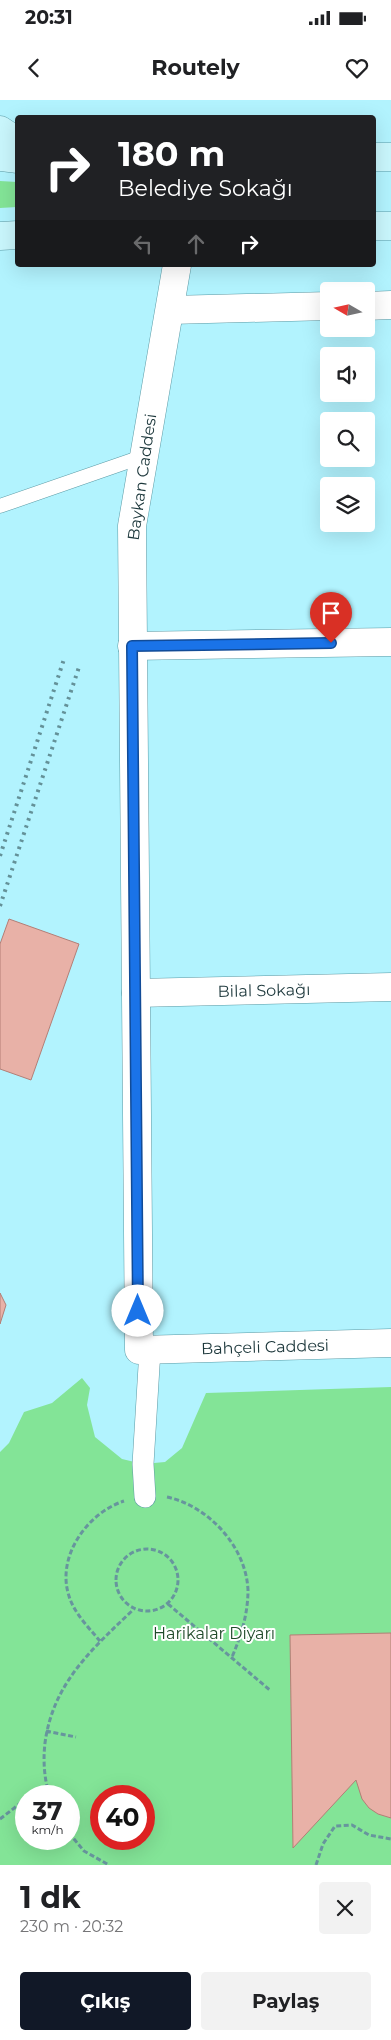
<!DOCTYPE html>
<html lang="tr">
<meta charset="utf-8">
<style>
:root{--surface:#fff;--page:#f2f2f2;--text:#202124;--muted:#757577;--accent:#111827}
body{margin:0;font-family:Montserrat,sans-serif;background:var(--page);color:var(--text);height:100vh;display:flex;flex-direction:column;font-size:19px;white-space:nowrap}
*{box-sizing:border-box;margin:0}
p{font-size:16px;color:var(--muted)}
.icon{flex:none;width:28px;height:28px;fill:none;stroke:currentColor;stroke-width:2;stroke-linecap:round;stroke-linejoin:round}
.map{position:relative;height:1765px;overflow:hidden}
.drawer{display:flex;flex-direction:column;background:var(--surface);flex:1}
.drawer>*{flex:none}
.guide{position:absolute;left:15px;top:15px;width:361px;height:152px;border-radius:5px;box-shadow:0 5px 20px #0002;background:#202124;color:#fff;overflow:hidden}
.needle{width:32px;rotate:279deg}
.controls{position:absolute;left:320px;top:182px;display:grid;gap:10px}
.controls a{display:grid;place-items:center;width:55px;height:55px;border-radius:5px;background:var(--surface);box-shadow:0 5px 20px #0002;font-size:25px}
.speed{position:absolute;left:15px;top:1685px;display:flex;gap:10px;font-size:25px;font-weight:700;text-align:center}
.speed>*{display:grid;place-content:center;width:65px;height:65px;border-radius:50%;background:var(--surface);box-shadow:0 5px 20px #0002;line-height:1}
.speed small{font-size:12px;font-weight:400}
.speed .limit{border:8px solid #d22;background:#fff;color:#111}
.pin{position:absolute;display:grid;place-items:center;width:42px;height:42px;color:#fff;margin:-51px -21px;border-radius:50% 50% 50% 0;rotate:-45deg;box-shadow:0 0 5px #0007}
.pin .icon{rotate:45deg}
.me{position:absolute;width:55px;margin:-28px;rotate:0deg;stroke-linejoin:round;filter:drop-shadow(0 0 4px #0008)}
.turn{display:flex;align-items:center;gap:18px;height:105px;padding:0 20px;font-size:22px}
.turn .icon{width:65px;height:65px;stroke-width:2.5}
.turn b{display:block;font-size:35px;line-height:42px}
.lanes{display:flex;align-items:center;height:48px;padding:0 20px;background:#0003;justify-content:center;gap:25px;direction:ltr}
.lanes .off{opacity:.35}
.round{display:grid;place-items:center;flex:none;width:52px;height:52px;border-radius:5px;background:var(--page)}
.summary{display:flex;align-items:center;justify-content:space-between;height:85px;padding:0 20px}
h1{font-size:30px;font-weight:700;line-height:38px}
.cta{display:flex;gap:10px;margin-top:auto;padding:10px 20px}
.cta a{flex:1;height:58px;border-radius:5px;background:var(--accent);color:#fff;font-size:20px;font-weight:700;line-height:58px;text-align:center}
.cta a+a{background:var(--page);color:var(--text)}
.status{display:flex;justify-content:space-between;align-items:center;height:35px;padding:0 25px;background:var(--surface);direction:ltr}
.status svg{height:14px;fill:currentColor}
header{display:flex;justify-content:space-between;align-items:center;height:65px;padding:0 20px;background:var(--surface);font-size:22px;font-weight:700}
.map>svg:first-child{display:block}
.green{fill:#83e497;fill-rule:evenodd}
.building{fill:#e8b1a7;stroke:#b37e76}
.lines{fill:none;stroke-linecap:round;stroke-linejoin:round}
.service-casing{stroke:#5b9aa5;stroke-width:15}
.pedestrian-casing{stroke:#5b9aa5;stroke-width:22}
.minor-casing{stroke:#5b9aa5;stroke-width:29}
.tertiary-casing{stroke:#5b9aa5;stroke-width:29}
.secondary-casing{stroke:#5b9aa5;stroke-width:29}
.path{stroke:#67959d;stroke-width:3;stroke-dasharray:5 2.5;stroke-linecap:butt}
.service{stroke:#fff;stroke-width:14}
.pedestrian{stroke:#fff;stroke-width:21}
.minor{stroke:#fff;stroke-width:28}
.tertiary{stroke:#fff;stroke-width:28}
.secondary{stroke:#c9f6fc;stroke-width:28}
.rail{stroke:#649198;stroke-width:4;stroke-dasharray:2.5 5;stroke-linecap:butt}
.route-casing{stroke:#114b97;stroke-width:12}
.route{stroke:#1a73e8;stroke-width:9}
.labels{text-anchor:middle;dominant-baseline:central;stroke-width:4;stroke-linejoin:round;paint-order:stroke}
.street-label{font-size:16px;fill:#1b363a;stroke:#fff}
.park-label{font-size:16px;fill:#214b2b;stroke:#fff}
</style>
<div class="status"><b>20:31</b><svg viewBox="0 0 49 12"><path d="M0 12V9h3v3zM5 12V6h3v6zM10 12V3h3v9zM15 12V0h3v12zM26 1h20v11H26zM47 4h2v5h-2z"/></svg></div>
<header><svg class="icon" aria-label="back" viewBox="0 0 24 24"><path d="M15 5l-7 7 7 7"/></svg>Routely<svg class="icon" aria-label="heart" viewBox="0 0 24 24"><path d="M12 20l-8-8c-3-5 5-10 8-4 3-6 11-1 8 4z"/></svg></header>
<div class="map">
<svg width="391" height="1765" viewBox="0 0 391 1765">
<rect width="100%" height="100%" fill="#b2f3fe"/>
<!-- green -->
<path class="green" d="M0,81L17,82V107L0,108Z
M82,1278L90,1288L87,1305L95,1337L122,1359L143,1364L165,1362L182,1348L206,1293L391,1287V1765H0V1352L9,1343L24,1312L52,1303ZM26,1696H69V1739H26ZM101,1696H144V1739H101Z"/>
<!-- building -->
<path class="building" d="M9,819L79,844L31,980L0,969V844Z
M0,1193L6,1205L0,1224Z
M391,1533V1718L378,1714L369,1708L362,1699L356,1680L293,1748L290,1535Z"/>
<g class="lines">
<!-- service casing -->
<g class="service-casing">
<path id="service" d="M0,406L144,356"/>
</g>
<!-- pedestrian casing -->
<g class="pedestrian-casing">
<path id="pedestrian" d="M145,1397L143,1364L150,1250"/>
</g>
<!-- minor casing -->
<g class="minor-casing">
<g id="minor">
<path d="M366,206L391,205"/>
<path d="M170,210L329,206"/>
<path d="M132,546L391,542"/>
<path id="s1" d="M136,893L391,887"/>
</g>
</g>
<!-- tertiary casing -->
<g class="tertiary-casing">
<g id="tertiary">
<path id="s2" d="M177,165L132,426L139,1250L391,1243"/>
</g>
</g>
<!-- secondary casing -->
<g class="secondary-casing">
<path id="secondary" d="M0,30L18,42
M0,57L18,59
M374,57H391
M374,126H391
M0,136L18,135"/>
</g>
<!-- path -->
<path class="path" d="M167,1397C208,1406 246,1446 248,1490C248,1514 241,1536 232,1557
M116 1480a31 31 0 1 1 62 0a31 31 0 1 1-62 0Z
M168,1504L271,1591
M100,1541C89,1528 74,1513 69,1496C56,1457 87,1413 124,1401
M46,1631L76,1637
M50,1696C44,1680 43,1660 45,1643C53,1583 92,1549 134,1509
M0,1719L22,1702L26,1701
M69,1733L84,1751L109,1765
M316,1765L323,1744L335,1726L352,1725L369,1735L391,1739"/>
<!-- service -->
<use href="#service" class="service"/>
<!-- pedestrian -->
<use href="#pedestrian" class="pedestrian"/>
<!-- minor -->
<use href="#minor" class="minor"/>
<!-- tertiary -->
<use href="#tertiary" class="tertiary"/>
<!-- secondary -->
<use href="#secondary" class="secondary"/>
<!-- rail -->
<path class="rail" d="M0,756L64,559
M0,806L80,564"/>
</g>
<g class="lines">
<!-- route casing -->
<g class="route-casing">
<path id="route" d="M138,1211L132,546L331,543"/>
</g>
<!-- route -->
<use href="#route" class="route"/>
</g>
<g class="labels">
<!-- street labels -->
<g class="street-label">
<text transform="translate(142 377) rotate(-82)">Baykan Caddesi</text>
<text stroke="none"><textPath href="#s1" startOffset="128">Bilal Sokağı</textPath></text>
<text stroke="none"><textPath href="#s2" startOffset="1215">Bahçeli Caddesi</textPath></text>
</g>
<!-- park labels -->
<g class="park-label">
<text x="214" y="1533">Harikalar Diyarı</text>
</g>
</g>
</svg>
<div class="controls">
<a><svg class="needle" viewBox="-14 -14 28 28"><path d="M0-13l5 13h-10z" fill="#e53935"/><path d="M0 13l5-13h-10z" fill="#757577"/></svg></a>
<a><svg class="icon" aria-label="sound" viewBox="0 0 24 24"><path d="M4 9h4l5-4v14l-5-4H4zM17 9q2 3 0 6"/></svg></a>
<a><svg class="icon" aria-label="search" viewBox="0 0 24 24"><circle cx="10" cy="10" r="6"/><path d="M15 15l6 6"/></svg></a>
<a><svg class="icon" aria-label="layers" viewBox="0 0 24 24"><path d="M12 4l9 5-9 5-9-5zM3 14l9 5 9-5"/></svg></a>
</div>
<div class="speed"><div>37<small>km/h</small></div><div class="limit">40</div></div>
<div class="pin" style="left:331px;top:543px;background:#d93025"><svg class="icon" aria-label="arrive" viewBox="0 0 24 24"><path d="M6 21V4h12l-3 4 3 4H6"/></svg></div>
<svg class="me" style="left:138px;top:1211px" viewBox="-20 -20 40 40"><circle r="19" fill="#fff"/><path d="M0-13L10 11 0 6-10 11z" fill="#1a73e8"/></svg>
<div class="guide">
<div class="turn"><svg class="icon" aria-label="right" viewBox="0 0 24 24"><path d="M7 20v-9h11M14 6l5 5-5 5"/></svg><div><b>180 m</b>Belediye Sokağı</div></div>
<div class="lanes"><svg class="icon off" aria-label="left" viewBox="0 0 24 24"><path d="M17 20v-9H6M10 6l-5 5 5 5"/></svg><svg class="icon off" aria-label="ahead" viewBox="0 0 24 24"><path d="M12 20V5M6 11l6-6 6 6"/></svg><svg class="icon" aria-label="right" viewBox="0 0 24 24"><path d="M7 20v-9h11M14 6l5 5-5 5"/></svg></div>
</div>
</div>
<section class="drawer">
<div class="summary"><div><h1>1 dk</h1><p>230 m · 20:32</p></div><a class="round"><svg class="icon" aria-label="close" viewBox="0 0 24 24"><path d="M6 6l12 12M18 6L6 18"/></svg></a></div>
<div class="cta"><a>Çıkış</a><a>Paylaş</a></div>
</section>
